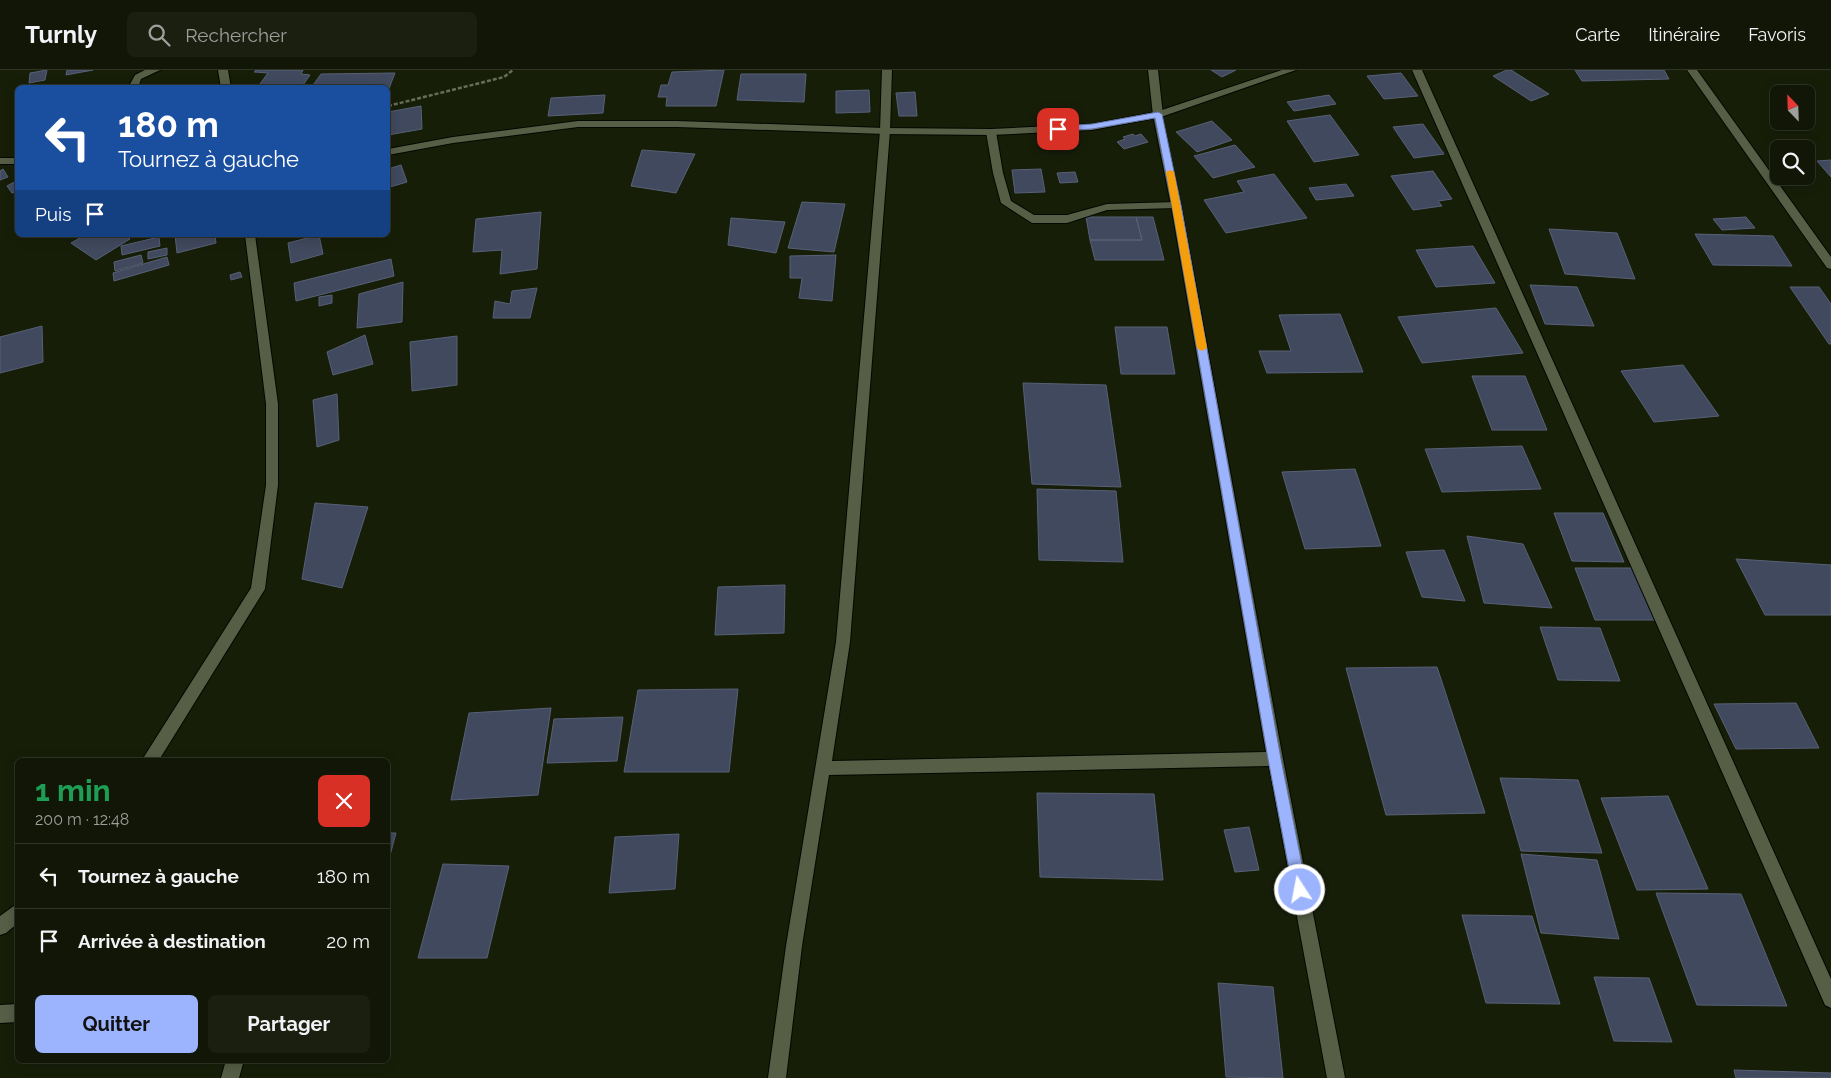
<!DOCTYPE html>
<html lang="fr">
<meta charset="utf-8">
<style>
:root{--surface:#111606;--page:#1a1f10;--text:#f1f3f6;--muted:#9c9f9b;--line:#303528;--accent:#9cb4fd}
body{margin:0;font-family:Raleway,sans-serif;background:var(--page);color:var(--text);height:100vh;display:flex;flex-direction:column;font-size:19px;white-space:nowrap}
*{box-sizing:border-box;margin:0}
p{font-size:16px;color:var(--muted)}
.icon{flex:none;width:28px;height:28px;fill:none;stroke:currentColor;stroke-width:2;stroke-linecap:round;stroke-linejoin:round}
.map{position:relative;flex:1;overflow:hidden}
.side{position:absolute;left:15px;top:688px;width:375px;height:305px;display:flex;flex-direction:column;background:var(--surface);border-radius:8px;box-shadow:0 2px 12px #0003,0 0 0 1px var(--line)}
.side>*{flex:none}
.banner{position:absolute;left:15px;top:15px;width:375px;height:152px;border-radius:8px;box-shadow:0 2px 12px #0003,0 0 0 1px var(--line);background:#1a4fa0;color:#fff;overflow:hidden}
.needle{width:32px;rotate:337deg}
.tools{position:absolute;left:1770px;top:15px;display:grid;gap:10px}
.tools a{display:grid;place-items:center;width:45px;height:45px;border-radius:8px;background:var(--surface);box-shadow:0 2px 12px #0003,0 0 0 1px var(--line);font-size:25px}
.pin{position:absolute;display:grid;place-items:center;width:42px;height:42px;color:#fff;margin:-21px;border-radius:10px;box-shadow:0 2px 8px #0006}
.me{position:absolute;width:55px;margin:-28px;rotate:349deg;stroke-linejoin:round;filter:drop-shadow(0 0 4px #0008)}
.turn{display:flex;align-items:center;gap:18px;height:105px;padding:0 20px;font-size:22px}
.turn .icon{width:65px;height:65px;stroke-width:2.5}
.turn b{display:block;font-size:35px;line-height:42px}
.then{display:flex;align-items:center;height:48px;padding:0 20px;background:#0003;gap:10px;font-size:19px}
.round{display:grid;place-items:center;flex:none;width:52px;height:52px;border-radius:8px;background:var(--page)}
.head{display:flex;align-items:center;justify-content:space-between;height:85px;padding:0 20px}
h1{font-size:30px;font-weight:700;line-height:38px;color:#1e9e55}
.primary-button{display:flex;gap:10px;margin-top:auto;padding:10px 20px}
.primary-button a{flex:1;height:58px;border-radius:8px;background:var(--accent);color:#111;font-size:20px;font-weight:700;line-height:58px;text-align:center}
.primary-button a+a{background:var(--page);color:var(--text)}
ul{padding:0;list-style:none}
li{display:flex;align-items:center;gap:15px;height:65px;padding:0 20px;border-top:1px solid var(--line)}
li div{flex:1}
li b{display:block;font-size:19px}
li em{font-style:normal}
header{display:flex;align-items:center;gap:30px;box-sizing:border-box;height:70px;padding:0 25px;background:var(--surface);border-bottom:1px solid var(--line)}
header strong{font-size:24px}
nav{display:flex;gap:28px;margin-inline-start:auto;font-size:18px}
.search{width:350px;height:45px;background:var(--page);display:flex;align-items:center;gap:12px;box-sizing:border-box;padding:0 18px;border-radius:8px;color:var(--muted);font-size:19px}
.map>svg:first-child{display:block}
.building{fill:#41495f;stroke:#586077}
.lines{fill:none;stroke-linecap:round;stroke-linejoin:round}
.service-casing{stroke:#040800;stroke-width:2}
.minor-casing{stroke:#040800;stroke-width:2}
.tertiary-casing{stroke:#040800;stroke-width:2}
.path{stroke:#676d5a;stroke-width:2.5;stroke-dasharray:4 2;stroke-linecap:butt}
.service{fill:#565e46;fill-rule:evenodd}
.minor{fill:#565e46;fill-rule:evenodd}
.tertiary{fill:#565e46;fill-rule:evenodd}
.route{fill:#9cb4fd;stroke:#6575a4}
.slow{fill:#f59e0b}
</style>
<header>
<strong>Turnly</strong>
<div class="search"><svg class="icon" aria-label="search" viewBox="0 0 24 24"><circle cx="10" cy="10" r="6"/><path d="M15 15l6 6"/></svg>Rechercher</div>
<nav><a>Carte</a><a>Itinéraire</a><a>Favoris</a></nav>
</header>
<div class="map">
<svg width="1831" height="1008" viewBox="0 0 1831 1008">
<rect width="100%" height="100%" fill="#171e08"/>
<!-- building -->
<path class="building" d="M47,0L45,10L29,13L30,3Z
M67,0H93L66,5Z
M256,0H303L301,4L310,5L301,18H257L268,3L254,2Z
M724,0L716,36H666L667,27H658L661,15H668L672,2Z
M1211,0H1236L1222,7Z
M1507,0H1511L1549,24L1531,31L1493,6Z
M1575,0H1664L1669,9L1582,11Z
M395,3L388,21V18H311L321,4Z
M1401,3L1418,26L1384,29L1367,6Z
M741,4H806L804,32L737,30Z
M869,20L870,42L836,43V21Z
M915,22L917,46H899L896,23Z
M605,25L603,43L548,46L551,28Z
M1329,25L1336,34L1294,41L1287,32Z
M421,36L422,59L388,65V42Z
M1330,45L1359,85L1314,92L1287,51Z
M1212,51L1232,70L1197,82L1176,62Z
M1423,54L1444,84L1414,88L1393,57Z
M1133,64L1135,66L1141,64L1148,72L1124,79L1117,72L1125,69L1123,67Z
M1235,75L1255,97L1213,108L1194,86Z
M642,80L695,84L676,123L631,116Z
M1831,90V107L1817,91Z
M401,95L407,112L390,117L388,99Z
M3,99L8,107L0,110V101Z
M1041,99L1045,122L1015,123L1012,100Z
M1433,101L1452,129L1438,131L1442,136L1413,140L1391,106Z
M1075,102L1078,112L1060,113L1057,103Z
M1274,104L1307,148L1226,163L1204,130L1244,122L1237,111Z
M18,110V121L12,123L7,116Z
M1346,114L1354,126L1316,130L1309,118Z
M802,132L845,134L834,182L788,178Z
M541,142L537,199L500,204L502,180L473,182L476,149Z
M1086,147H1136L1142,170H1090Z
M1136,147H1153L1164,190H1095L1090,170H1142Z
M1746,147L1755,158L1722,160L1713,149Z
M731,148L785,152L776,183L728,175Z
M1549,159L1617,163L1635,209L1565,204Z
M1695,164L1773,166L1792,196L1713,195Z
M85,165H124L130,169L96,190L71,173Z
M175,165H215L216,173L177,183Z
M319,165L323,184L291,193L288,173Z
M159,167L160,176L122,185L121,176Z
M1473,176L1495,213L1436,217L1416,180Z
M167,178V185L148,189V182Z
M141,185L143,193L115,201L114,192Z
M836,185L832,231L799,228L802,208H790V186Z
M167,187L169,195L114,211L113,203Z
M391,189L394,206L296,231L294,213Z
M240,202L242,207L231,210L230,205Z
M403,212L402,252L357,258L359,224Z
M1530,215L1577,217L1594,256L1545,254Z
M1790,217H1819L1831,234V274H1829Z
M537,218L530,248H493L495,231L510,234L512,221Z
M332,225V233L319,236V227Z
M1496,238L1523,283L1422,293L1398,247Z
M1340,244L1363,302L1267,303L1259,281H1291L1279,245Z
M42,256L43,292L0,303V267Z
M1115,257H1167L1175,304H1121Z
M365,265L373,294L333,305L327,282Z
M457,266V315L412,321L410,272Z
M1683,295L1719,346L1654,352L1621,301Z
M1472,306H1525L1547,360H1492Z
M1023,313L1106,315L1121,417L1032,414Z
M337,324L339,370L317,377L313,330Z
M1522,376L1541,419L1442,422L1425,379Z
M1355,399L1381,476L1305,479L1282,402Z
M1037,419L1116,421L1123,492L1039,490Z
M315,433L368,437L342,518L302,509Z
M1554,443H1603L1624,492L1572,491Z
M1467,466L1523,474L1552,538L1484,533Z
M1444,480L1465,531L1422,527L1406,482Z
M1736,489L1831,495V545H1765Z
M1575,498H1633L1656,550H1595Z
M785,515L784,563L715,565L718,517Z
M1540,557L1600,558L1620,611L1558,610Z
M1437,597L1485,743L1386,745L1346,598Z
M738,619L729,702H624L638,620Z
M1796,633L1819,678L1736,679L1714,634Z
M551,638L538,725L451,730L469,643Z
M623,647L617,691L547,693L554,649Z
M1500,708L1578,710L1602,783L1521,781Z
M1037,723L1154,724L1163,810L1040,807Z
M1668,726L1708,819L1637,820L1601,728Z
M1249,757L1259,800L1235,802L1224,760Z
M388,763H396L388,793Z
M679,764L675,819L609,823L615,767Z
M1521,784L1597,790L1619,869L1541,863Z
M443,794L509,796L487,888H418Z
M1656,823L1741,824L1787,936L1697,935Z
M1462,845L1532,846L1560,934L1486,933Z
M1594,907L1649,908L1672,972L1614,971Z
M1218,913L1273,917L1283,1008L1226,1007Z
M1734,1000L1831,1003V1008H1736Z"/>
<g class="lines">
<!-- service casing -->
<g class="service-casing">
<path id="service" d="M145,0H160L141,9L138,18H128L135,5Z
M1148,0H1158L1163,45L1158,48L1153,45Z
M991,59L996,62L1003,103L1011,131L1034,145H1067L1107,134L1176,132L1181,135L1176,138L1107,140L1067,153H1032L1001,133L993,103L986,62Z
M18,934V952L0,953V935Z
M226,990H244L239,1008H221Z"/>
</g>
<!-- minor casing -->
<g class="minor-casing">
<path id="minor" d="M882,0H892L890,61L850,572L832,691L1266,682L1171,135L1153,45L1158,42L1161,43L1181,135L1283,689L1345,1008H1327L1269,696L829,705L802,876L786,1008H768L786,876L836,572L880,61Z
M1412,0H1422L1831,909V938L1825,935Z
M1687,0H1697L1831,187V199L1827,198Z
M0,88H18V94H0Z"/>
</g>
<!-- tertiary casing -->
<g class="tertiary-casing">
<path id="tertiary" d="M218,0H228L231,18H221Z
M1282,0H1296L1161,47L1092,60L991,65L885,64L677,57H578L453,73L388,85V79L453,67L578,51H677L885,58L991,59L1092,54L1156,42Z
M245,165H255L278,334V415L265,519L159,690H142L251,518L266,415V334Z
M18,833V853L6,863L0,865V846Z"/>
</g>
<!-- path -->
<path class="path" d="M388,36L504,7L513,0"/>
<!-- service -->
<use href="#service" class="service"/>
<!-- minor -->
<use href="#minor" class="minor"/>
<!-- tertiary -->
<use href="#tertiary" class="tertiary"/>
</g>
<!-- route -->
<path class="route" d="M1158,42L1162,44L1181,135L1281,689L1307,820L1305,825L1300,827L1295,825L1293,820L1268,689L1172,135L1155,48L1092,59L1058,61L1054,59L1058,56L1092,54Z"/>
<!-- slow -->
<path class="slow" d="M1170,100L1174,102L1207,278L1202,281L1197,278L1166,102Z"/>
</svg>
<div class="tools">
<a><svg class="needle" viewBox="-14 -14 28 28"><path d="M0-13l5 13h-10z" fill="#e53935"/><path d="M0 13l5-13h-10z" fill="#9c9f9b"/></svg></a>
<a><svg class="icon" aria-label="search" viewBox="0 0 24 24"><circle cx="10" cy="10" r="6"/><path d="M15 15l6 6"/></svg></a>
</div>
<div class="pin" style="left:1058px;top:59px;background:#d93025"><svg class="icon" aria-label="arrive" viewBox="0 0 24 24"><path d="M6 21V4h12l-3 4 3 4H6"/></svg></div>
<svg class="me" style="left:1300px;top:820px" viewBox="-20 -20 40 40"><circle r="17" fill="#9cb4fd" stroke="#fff" stroke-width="3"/><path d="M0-11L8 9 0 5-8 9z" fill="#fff"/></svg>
<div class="banner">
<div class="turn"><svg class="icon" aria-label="left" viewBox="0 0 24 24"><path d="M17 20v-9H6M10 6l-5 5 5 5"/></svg><div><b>180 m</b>Tournez à gauche</div></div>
<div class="then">Puis<svg class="icon" aria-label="arrive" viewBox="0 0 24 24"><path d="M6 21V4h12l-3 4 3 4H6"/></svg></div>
</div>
<section class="side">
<div class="head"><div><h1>1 min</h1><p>200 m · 12:48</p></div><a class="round" style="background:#d93025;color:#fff"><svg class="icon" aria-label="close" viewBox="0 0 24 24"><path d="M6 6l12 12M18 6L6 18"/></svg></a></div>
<ul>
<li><svg class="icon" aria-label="left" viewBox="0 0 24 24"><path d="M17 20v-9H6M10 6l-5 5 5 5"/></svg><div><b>Tournez à gauche</b></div><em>180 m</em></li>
<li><svg class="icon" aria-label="arrive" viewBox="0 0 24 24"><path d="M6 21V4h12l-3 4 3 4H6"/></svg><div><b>Arrivée à destination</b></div><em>20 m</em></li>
</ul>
<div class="primary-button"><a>Quitter</a><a>Partager</a></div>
</section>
</div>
